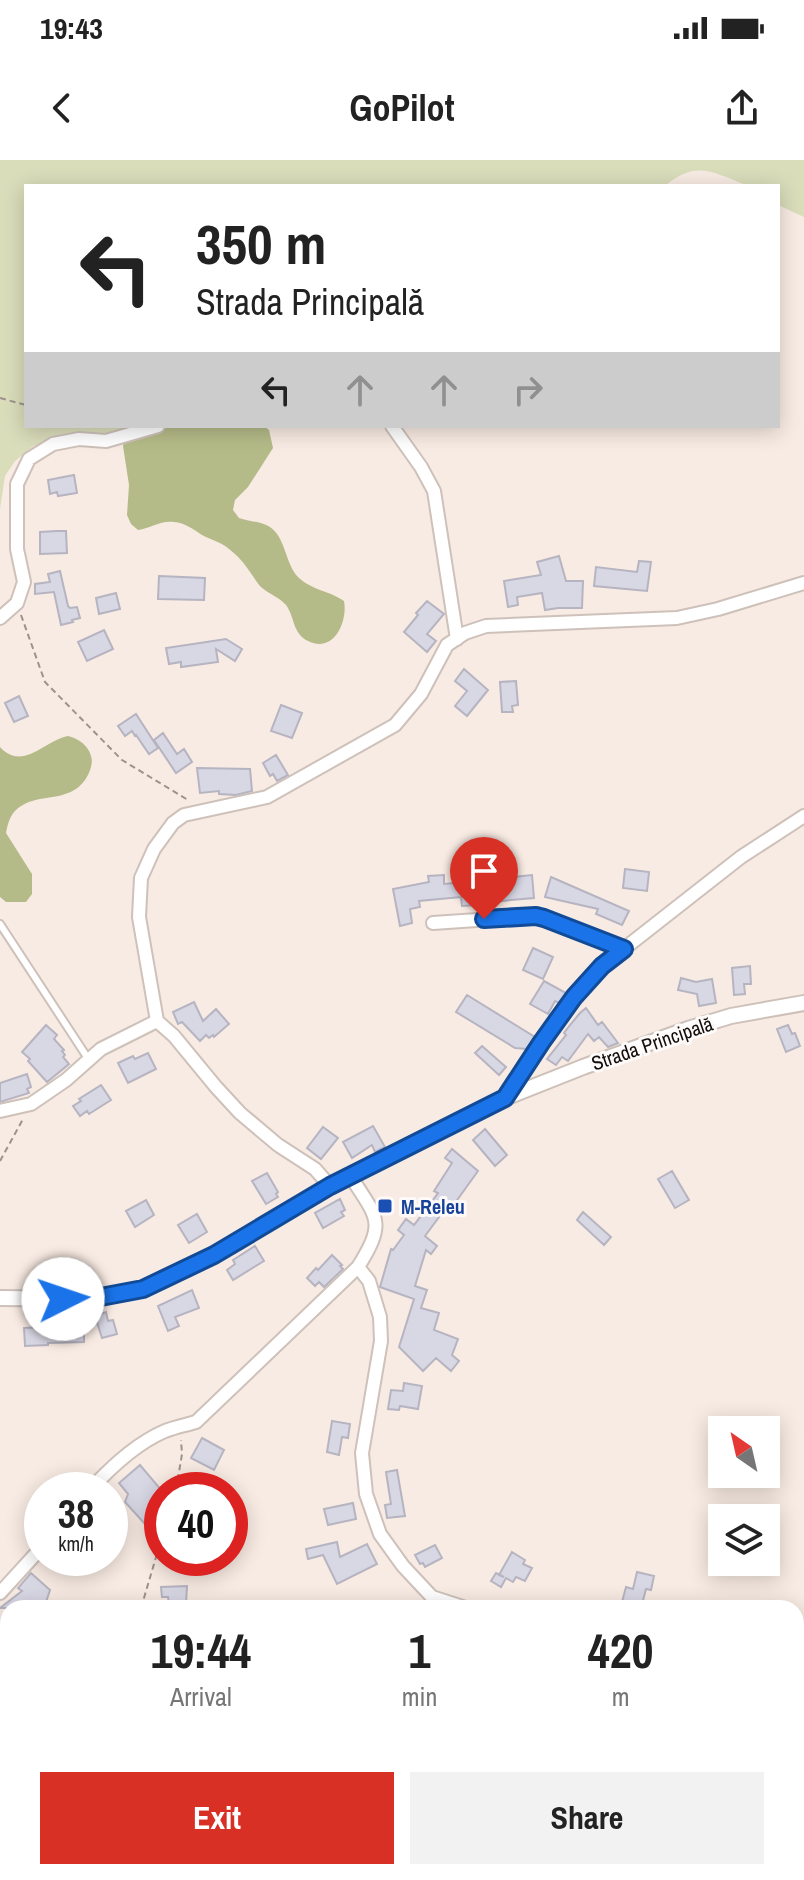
<!DOCTYPE html>
<meta charset="utf-8">
<style>
:root{--surface:#fff;--page:#f2f2f2;--text:#222;--muted:#767676;--accent:#d93025}
body{margin:0;font-family:"Archivo Narrow",sans-serif;background:var(--page);color:var(--text);height:100vh;display:flex;flex-direction:column;font-size:30px;white-space:nowrap}
*{box-sizing:border-box;margin:0}
p{font-size:26px;color:var(--muted)}
.icon{flex:none;width:44px;height:44px;fill:none;stroke:currentColor;stroke-width:2;stroke-linecap:round;stroke-linejoin:round}
.map{position:relative;flex:1;overflow:hidden}
.sheet{position:absolute;left:0px;top:1440px;width:804px;height:280px;display:flex;flex-direction:column;background:var(--surface);border-radius:24px 24px 0 0;box-shadow:0 4px 20px #0003}
.sheet>*{flex:none}
.hud{position:absolute;left:24px;top:24px;width:756px;height:244px;border-radius:0px;box-shadow:0 4px 20px #0003;background:#fff;color:var(--text);overflow:hidden}
.needle{width:52px;rotate:326deg}
.buttons{position:absolute;left:708px;top:1256px;display:grid;gap:16px}
.buttons a{display:grid;place-items:center;width:72px;height:72px;border-radius:0px;background:var(--surface);box-shadow:0 4px 20px #0003;font-size:40px}
.speed{position:absolute;left:24px;top:1312px;display:flex;gap:16px;font-size:40px;font-weight:700;text-align:center}
.speed>*{display:grid;place-content:center;width:104px;height:104px;border-radius:50%;background:var(--surface);box-shadow:0 4px 20px #0003;line-height:1}
.speed small{font-size:20px;font-weight:400}
.speed .limit{border:12px solid #d22;background:#fff;color:#111}
.pin{position:absolute;display:grid;place-items:center;width:68px;height:68px;color:#fff;margin:-82px -34px;border-radius:50% 50% 50% 0;rotate:-45deg;box-shadow:0 0 8px #0007}
.pin .icon{rotate:45deg}
.me{position:absolute;width:88px;margin:-44px;rotate:86deg;stroke-linejoin:round;filter:drop-shadow(0 0 6px #0008)}
.turn{display:flex;align-items:center;gap:28px;height:168px;padding:0 40px;font-size:36px}
.turn .icon{width:104px;height:104px;stroke-width:2.5}
.turn b{display:block;font-size:56px;line-height:68px}
.lanes{display:flex;align-items:center;height:76px;padding:0 40px;background:#0003;justify-content:center;gap:40px;direction:ltr}
.lanes .off{opacity:.35}
.eta{display:flex;justify-content:space-evenly;align-items:center;height:136px;text-align:center}
.eta b{font-size:48px;font-weight:700;line-height:56px}
.primary-button{display:flex;gap:16px;margin-top:auto;padding:16px 40px}
.primary-button a{flex:1;height:92px;border-radius:0px;background:var(--accent);color:#fff;font-size:32px;font-weight:700;line-height:92px;text-align:center}
.primary-button a+a{background:var(--page);color:var(--text)}
.status{display:flex;justify-content:space-between;align-items:center;height:56px;padding:0 40px;background:var(--surface);direction:ltr}
.status svg{height:22px;fill:currentColor}
header{display:flex;justify-content:space-between;align-items:center;height:104px;padding:0 40px;background:var(--surface);font-size:36px;font-weight:700}
.map>svg:first-child{display:block}
.green{fill:#d9ddba}
.forest{fill:#b5bb88}
.building{fill:#d8d7e4;stroke:#b6b4c1;stroke-width:2}
.lines{fill:none;stroke-linecap:round;stroke-linejoin:round}
.service-casing{stroke:#cec1ba;stroke-width:10}
.minor-casing{stroke:#cec1ba;stroke-width:16}
.tertiary-casing{stroke:#cec1ba;stroke-width:18}
.path{stroke:#9c938d;stroke-width:2;stroke-dasharray:6 4;stroke-linecap:butt}
.service{stroke:#fff;stroke-width:6}
.minor{stroke:#fff;stroke-width:12}
.tertiary{stroke:#fff;stroke-width:14}
.route-casing{stroke:#114b97;stroke-width:20}
.route{stroke:#1a73e8;stroke-width:14}
.transit-dot{fill:#1a4fb4;stroke:#fdfaf9;stroke-width:3}
.labels{text-anchor:middle;dominant-baseline:central;stroke-width:6;stroke-linejoin:round;paint-order:stroke}
.street-label{font-size:20px;fill:#110d0b;stroke:#fdfaf9}
.transit-label{font-size:20px;font-weight:bold;fill:#164399;stroke:#fdfaf9;text-anchor:start}
</style>
<div class="status"><b>19:43</b><svg viewBox="0 0 49 12"><path d="M0 12V9h3v3zM5 12V6h3v6zM10 12V3h3v9zM15 12V0h3v12zM26 1h20v11H26zM47 4h2v5h-2z"/></svg></div>
<header><svg class="icon" aria-label="back" viewBox="0 0 24 24"><path d="M15 5l-7 7 7 7"/></svg>GoPilot<svg class="icon" aria-label="share" viewBox="0 0 24 24"><path d="M12 15V3M7 8l5-5 5 5M5 13v7h14v-7"/></svg></header>
<div class="map">
<svg width="804" height="1720" viewBox="0 0 804 1720">
<rect width="100%" height="100%" fill="#f8ebe3"/>
<!-- green -->
<path class="green" d="M0,0H804V57L778,45V26C768,26 755,28 746,25C712,12 696,0 665,26H26V266H139L126,276H70L50,278L32,287L15,301L5,316L0,349Z"/>
<!-- forest -->
<path class="forest" d="M139,266H264L269,270L273,288L248,327L235,340L233,350L239,358C249,362 261,361 270,367C286,378 285,403 298,417C311,430 330,431 344,441C348,461 334,494 308,481C292,473 295,457 286,445C279,437 269,434 261,427C256,422 254,417 250,412C245,404 237,395 229,389C221,382 211,380 202,375C193,369 185,363 174,362C161,360 151,368 138,370L131,364L127,355L129,325L123,286L126,276Z
M68,576C79,579 88,585 91,596C93,602 91,609 88,615C73,644 43,632 21,646C11,652 8,662 6,673L32,714V734L26,742H6L0,737V587C23,612 45,580 68,576Z"/>
<!-- building -->
<path class="building" d="M74,315L77,333L58,336L57,332L50,334L48,320Z
M57,371H66L67,393L40,394V372Z
M559,396L566,421H583L582,448H558L545,450L542,433L517,437L518,445L508,447L504,421L541,415L537,402Z
M639,401L651,402L647,431L594,426L596,407L637,412Z
M60,411L68,446L70,448L77,447L80,458L72,460L73,462L61,465L54,432L35,434V424L50,422L48,414Z
M159,416L205,418L204,440L158,439Z
M116,433L120,449L99,454L96,438Z
M427,441L444,454L427,474L436,481L427,492L404,472L418,455L416,453Z
M104,470L113,489L87,501L78,482Z
M226,479L242,489L235,501L216,489L218,502L181,507V502L169,504L166,488Z
M464,509L488,530L467,556L455,546L467,531L455,521Z
M516,521L518,545L512,546L513,552H502L500,522Z
M19,536L28,556L14,562L5,543Z
M281,545L302,553L292,578L271,571Z
M136,554L158,588L149,594L136,575L135,576L132,571L125,576L118,566Z
M163,573L177,594L184,589L192,602L176,613L154,580Z
M276,595L288,615L277,621L273,614L270,616L263,603Z
M197,608L250,609L252,631L236,635L219,634V631L200,633Z
M625,709L649,712L647,731L623,728Z
M444,715V724L532,715L534,738L478,743V745L462,746L461,737L419,741L420,747L410,749L412,763L400,766L393,729L429,722L428,716Z
M551,717L629,751L622,765L596,754L598,749L545,737Z
M533,788L553,797L543,819L523,810Z
M750,806L751,824H744L745,834L734,835L732,808Z
M681,818L696,822L712,819L716,843L699,846L697,834L678,830Z
M544,821L566,833L559,843L555,841L548,854L530,844Z
M467,835L535,877L526,889L515,888L456,852Z
M194,842L203,861L216,849L229,864L214,877L213,875L209,878L206,875L200,881L182,862L178,864L173,852Z
M586,848L598,865L602,862L618,883L608,887L599,877L594,881L588,874L568,901L562,897L556,905L547,899L566,875L564,873L570,865L580,853Z
M46,865L57,875L54,879L64,890L62,891L65,895L63,897L69,904L47,922L28,901L30,899L22,892Z
M788,865L792,874L795,873L800,886L786,892L777,869Z
M482,886L506,907L499,915L475,893Z
M148,893L156,909L128,923L118,903L133,896L135,899Z
M27,914L31,927L27,929L29,933L0,942V923Z
M101,925L111,940L89,954L87,951L80,956L73,946L81,941L79,939Z
M373,966L385,987L375,992L372,985L352,998L343,982Z
M323,967L338,978L321,999L307,988Z
M485,969L507,995L495,1006L473,980Z
M452,989L478,1011L455,1043L451,1041L425,1076L437,1086L431,1094L426,1090L415,1126L427,1130L421,1148L439,1153L434,1170L458,1179L452,1195L459,1201L451,1211L436,1198L423,1211L399,1187L414,1139L380,1127L391,1089L393,1090L404,1075L398,1070L406,1059L414,1065L438,1033L434,1031L452,1003L445,998Z
M672,1011L689,1040L675,1048L658,1019Z
M267,1013L278,1032L276,1034L278,1037L266,1044L252,1021Z
M340,1039L345,1050L341,1052L344,1056L323,1068L315,1053Z
M146,1040L154,1055L135,1067L126,1051Z
M583,1052L611,1077L604,1085L577,1060Z
M197,1054L207,1072L189,1083L178,1065Z
M255,1086L264,1101L233,1120L227,1110L235,1104L233,1100Z
M332,1095L342,1105L340,1106L343,1109L324,1127L319,1122L315,1126L307,1118L316,1108L318,1110Z
M58,1107L59,1112L88,1107L90,1117L83,1118V1122L45,1128L42,1110Z
M192,1130L199,1148L175,1157L179,1166L168,1171L158,1146Z
M106,1152L108,1161L113,1160L117,1174L102,1178L95,1156Z
M84,1154V1182L48,1183V1185L25,1186L24,1168L65,1166V1162H74V1155Z
M404,1223L422,1226L418,1249L400,1246L399,1250L388,1249L391,1230L403,1231Z
M332,1261L350,1264L348,1278L342,1277L339,1295L327,1292Z
M202,1278L224,1290L214,1310L191,1298Z
M140,1305L162,1331L161,1355H158L154,1374L125,1342L128,1334L119,1323Z
M397,1310L405,1356L387,1358L385,1345L391,1344L386,1312Z
M353,1343L356,1359L328,1365L324,1349Z
M337,1382L340,1397L367,1384L377,1404L337,1424L323,1395L308,1399L306,1389Z
M435,1385L442,1398L425,1407L423,1403L420,1404L415,1395Z
M512,1392L525,1400L523,1404L532,1408L525,1421L516,1417L513,1422L506,1418L501,1427L491,1421L496,1413L504,1417L499,1415Z
M637,1412L654,1416L651,1430L646,1429L641,1448H628L629,1444L622,1442L626,1427L633,1429Z
M31,1413L50,1430L44,1448H0L22,1431L18,1428Z
M187,1426L186,1444H169L168,1437H162L161,1427Z"/>
<g class="lines">
<!-- service casing -->
<g class="service-casing">
<path id="service" d="M0,764L89,900"/>
</g>
<!-- minor casing -->
<g class="minor-casing">
<path id="minor" d="M392,266L421,307L434,331L457,479
M0,458L17,443L24,422L17,389V324L29,299L53,284L79,279L106,281L158,266
M433,763L536,756L544,758L624,789
M505,938L541,883L574,837L602,806L741,697L804,656
M0,951L31,944L66,920L101,889L157,861
M330,1026L315,1009L278,985L240,953L216,927L174,876L157,861L139,757L141,718L154,689L173,663L184,655L267,637L395,565L421,534L447,485L465,473L486,466L677,458L718,449L804,423
M358,1107L369,1121L380,1157L381,1181L362,1293L366,1334L380,1374L403,1406L432,1437L466,1448
M90,1330C110,1308 137,1283 165,1271C175,1267 186,1265 196,1262L358,1107C386,1062 378,1059 351,1017
M0,1433L42,1387
M796,1567L804,1568
M0,1583L8,1587
M214,1712L227,1720
M609,1720L635,1712"/>
</g>
<!-- tertiary casing -->
<g class="tertiary-casing">
<path id="tertiary" d="M0,1138L90,1139L143,1129L214,1095L330,1026L505,938L583,907L688,869L731,856L804,843"/>
</g>
<!-- path -->
<path class="path" d="M0,238L26,245
M21,455L45,522L122,600L188,640
M0,1001L23,959
M176,1330L182,1294L181,1280
M141,1448L162,1377
M796,1684L804,1686"/>
<!-- service -->
<use href="#service" class="service"/>
<!-- minor -->
<use href="#minor" class="minor"/>
<!-- tertiary -->
<use href="#tertiary" class="tertiary"/>
</g>
<g class="lines">
<!-- route casing -->
<g class="route-casing">
<path id="route" d="M63,1139H90L143,1129L214,1095L330,1026L505,938L541,883L574,837L602,806L624,789L544,758L536,756L484,759"/>
</g>
<!-- route -->
<use href="#route" class="route"/>
</g>
<!-- markers -->
<rect class="transit-dot" x="377" y="1038" width="16" height="16" rx="4"/>
<g class="labels">
<!-- street labels -->
<g class="street-label">
<text transform="translate(652 883) rotate(-19)">Strada Principală</text>
</g>
<!-- transit labels -->
<g class="transit-label">
<text x="401" y="1046">M-Releu</text>
</g>
</g>
</svg>
<div class="buttons">
<a><svg class="needle" viewBox="-14 -14 28 28"><path d="M0-13l5 13h-10z" fill="#e53935"/><path d="M0 13l5-13h-10z" fill="#767676"/></svg></a>
<a><svg class="icon" aria-label="layers" viewBox="0 0 24 24"><path d="M12 4l9 5-9 5-9-5zM3 14l9 5 9-5"/></svg></a>
</div>
<div class="speed"><div>38<small>km/h</small></div><div class="limit">40</div></div>
<div class="pin" style="left:484px;top:759px;background:#d93025"><svg class="icon" aria-label="arrive" viewBox="0 0 24 24"><path d="M6 21V4h12l-3 4 3 4H6"/></svg></div>
<svg class="me" style="left:63px;top:1139px" viewBox="-20 -20 40 40"><circle r="19" fill="#fff"/><path d="M0-13L10 11 0 6-10 11z" fill="#1a73e8"/></svg>
<div class="hud">
<div class="turn"><svg class="icon" aria-label="left" viewBox="0 0 24 24"><path d="M17 20v-9H6M10 6l-5 5 5 5"/></svg><div><b>350 m</b>Strada Principală</div></div>
<div class="lanes"><svg class="icon" aria-label="left" viewBox="0 0 24 24"><path d="M17 20v-9H6M10 6l-5 5 5 5"/></svg><svg class="icon off" aria-label="ahead" viewBox="0 0 24 24"><path d="M12 20V5M6 11l6-6 6 6"/></svg><svg class="icon off" aria-label="ahead" viewBox="0 0 24 24"><path d="M12 20V5M6 11l6-6 6 6"/></svg><svg class="icon off" aria-label="right" viewBox="0 0 24 24"><path d="M7 20v-9h11M14 6l5 5-5 5"/></svg></div>
</div>
<section class="sheet">
<div class="eta">
<div><b>19:44</b><p>Arrival</p></div>
<div><b>1</b><p>min</p></div>
<div><b>420</b><p>m</p></div>
</div>
<div class="primary-button"><a>Exit</a><a>Share</a></div>
</section>
</div>
